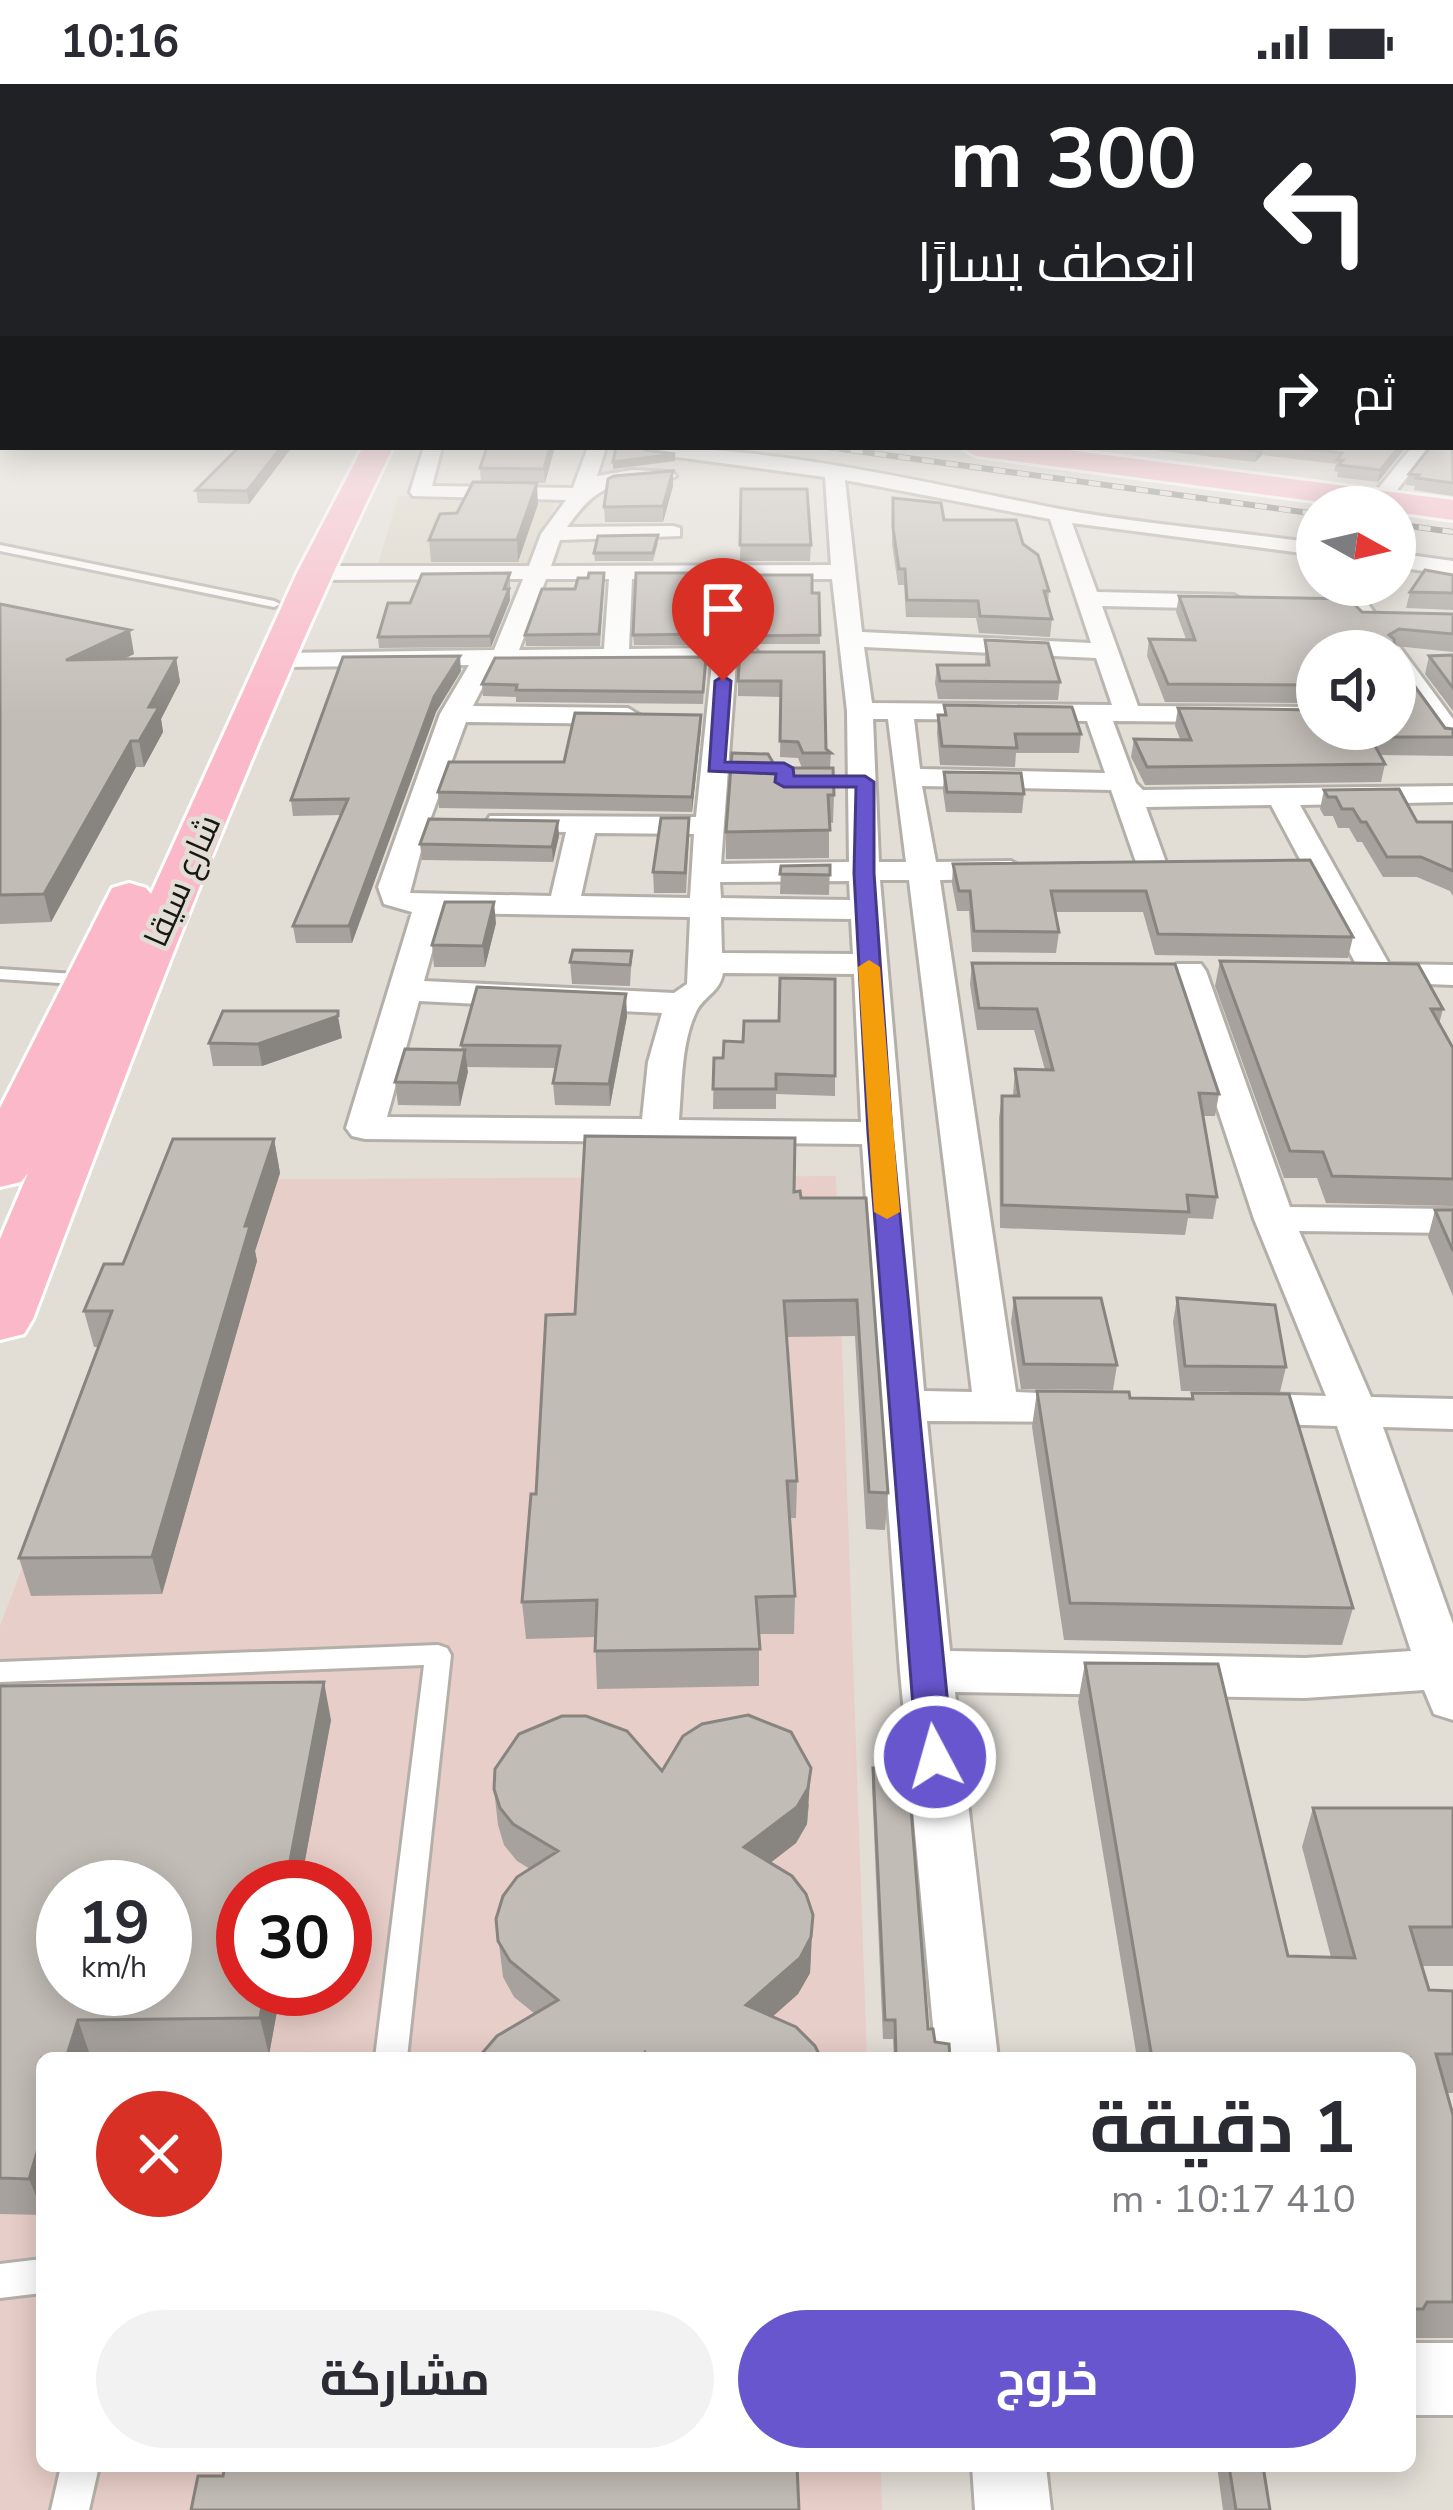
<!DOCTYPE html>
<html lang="ar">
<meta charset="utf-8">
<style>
:root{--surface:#fff;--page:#f2f2f3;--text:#2b2b33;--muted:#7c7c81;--accent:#6856cf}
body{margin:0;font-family:"Nunito Sans",Cairo,sans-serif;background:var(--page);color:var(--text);direction:rtl;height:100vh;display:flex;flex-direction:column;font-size:45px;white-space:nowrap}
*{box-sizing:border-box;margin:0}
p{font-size:39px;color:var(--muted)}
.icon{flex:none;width:66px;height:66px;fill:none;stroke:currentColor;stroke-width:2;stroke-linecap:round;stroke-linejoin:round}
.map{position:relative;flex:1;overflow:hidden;direction:ltr}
.drawer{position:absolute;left:36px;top:1968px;width:1380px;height:420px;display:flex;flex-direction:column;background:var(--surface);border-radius:18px;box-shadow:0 6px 30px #0003;direction:rtl}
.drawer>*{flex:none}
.guide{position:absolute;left:0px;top:0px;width:1455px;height:366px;box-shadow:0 6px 30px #0003;direction:rtl;background:#202124;color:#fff;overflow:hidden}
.needle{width:78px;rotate:98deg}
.tools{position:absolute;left:1296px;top:402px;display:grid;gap:24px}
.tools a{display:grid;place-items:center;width:120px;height:120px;border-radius:50%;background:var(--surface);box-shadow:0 6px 30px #0003;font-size:60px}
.speed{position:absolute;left:36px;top:1776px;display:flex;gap:24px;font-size:60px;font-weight:700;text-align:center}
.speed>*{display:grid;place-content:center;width:156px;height:156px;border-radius:50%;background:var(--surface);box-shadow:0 6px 30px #0003;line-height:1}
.speed small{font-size:30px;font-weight:400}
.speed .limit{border:18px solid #d22;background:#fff;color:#111}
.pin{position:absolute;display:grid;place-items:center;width:102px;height:102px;color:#fff;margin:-123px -51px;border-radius:50% 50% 50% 0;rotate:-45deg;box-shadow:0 0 12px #0007}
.pin .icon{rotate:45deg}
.me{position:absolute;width:132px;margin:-66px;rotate:354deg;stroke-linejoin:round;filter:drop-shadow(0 0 9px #0008)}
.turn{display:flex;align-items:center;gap:42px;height:252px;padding:0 60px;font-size:54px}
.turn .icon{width:156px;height:156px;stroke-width:2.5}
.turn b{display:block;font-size:84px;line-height:102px}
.then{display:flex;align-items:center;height:114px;padding:0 60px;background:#0003;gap:24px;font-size:45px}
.round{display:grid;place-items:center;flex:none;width:126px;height:126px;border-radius:63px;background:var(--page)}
.overview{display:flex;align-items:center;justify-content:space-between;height:204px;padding:0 60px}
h1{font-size:72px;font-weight:700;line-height:90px}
.button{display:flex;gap:24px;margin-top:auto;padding:24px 60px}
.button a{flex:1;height:138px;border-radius:72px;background:var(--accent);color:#fff;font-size:48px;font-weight:700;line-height:138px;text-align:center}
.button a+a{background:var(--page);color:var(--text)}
.status{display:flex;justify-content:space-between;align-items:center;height:84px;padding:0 60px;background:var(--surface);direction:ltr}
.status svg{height:33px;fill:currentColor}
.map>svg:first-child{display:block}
.built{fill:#dbd3c4}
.industrial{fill:#e8cec8;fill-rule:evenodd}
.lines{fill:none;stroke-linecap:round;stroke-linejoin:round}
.service-casing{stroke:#b4b0a9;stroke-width:6}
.minor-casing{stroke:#b4b0a9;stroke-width:6}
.primary-casing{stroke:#fff;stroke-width:6}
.service{fill:#fff;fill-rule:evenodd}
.minor{fill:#fff;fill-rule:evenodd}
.primary{fill:#fbb8c8;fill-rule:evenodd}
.rail-casing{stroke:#7b7973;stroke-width:6}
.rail{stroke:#e2ded6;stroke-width:4.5;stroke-dasharray:12;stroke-linecap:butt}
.wall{fill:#a7a29d}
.shaded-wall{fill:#88847f}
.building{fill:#c2bcb6;stroke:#88847f;stroke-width:3;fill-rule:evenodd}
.route{fill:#6856cf;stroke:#443887;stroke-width:3}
.slow{fill:#f59e0b}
.labels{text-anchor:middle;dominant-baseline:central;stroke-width:9;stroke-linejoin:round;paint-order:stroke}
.far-street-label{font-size:33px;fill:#181714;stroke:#e2ded6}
</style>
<div class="status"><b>10:16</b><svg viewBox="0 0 49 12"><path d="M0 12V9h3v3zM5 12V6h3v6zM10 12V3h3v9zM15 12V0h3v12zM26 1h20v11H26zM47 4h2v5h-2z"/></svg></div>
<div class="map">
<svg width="1453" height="2426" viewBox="0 0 1453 2426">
<rect width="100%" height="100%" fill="#e2ded6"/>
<!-- built -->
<path class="built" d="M398,412H556L537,479L378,481Z"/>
<!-- industrial -->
<path class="industrial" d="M836,1092L867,1974H42V2382H881L882,2426H0V1542L170,1096ZM63,1803H165V1905H63ZM243,1803H345V1905H243Z"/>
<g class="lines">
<!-- service casing -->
<g class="service-casing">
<path id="service" d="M0,461L274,517L280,520L274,523L0,467Z
M0,885L89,891L97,896L89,901L0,895Z
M438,1561L447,1564L451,1571L407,1974H375L424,1581L0,1598V1578Z
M42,2175V2209L0,2214V2180Z
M61,2382H99L89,2426H51Z"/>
</g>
<!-- minor casing -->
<g class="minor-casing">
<path id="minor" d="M424,363H442L432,402L573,404L588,363H606L597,392L632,386L673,388L676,392C666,398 660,398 648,398C605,398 591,410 567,443L673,442L680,444V452L560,456L551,482L831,481L825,393L647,369L638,363C778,363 917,397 1054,424C1140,440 1230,447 1317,459V471L1072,439L1097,508L1234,511L1245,518L1234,525L1102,522L1138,622L1317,623V639L1113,637L1136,699L1143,706L1453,702V718L1300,721L1389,880L1453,881V901L1354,897L1349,890L1357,882L1271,721L1146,723L1168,784L1153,793L1138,784L1111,706L922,702L936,778L1011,777L1026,786L1011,795L940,796L1016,1308L1105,1312L1112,1323L1105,1334L1089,1338L927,1337L950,1567L1305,1574L1411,1567L1337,1342L1236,1339L1220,1335L1213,1324L1220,1313L1236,1309L1326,1312L1254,1135L1172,887L1177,880H1201L1206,887L1290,1123L1453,1125V1149L1299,1147L1371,1313L1453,1315V1345L1383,1343L1453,1540V1636L1434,1630L1424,1606L1305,1614L955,1608L998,1974H936L900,1587L862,1060L365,1055L352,1052L346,1044L412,828L384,820L378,803L440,630L469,581L281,583L269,576L281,569L494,566L523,495L314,496L303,489L314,482H529L541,450L566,416L413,412L410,408ZM845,396L1050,435L1091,559L862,548ZM546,495H609L604,565L519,566ZM632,495H716L712,564L629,565ZM739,495H832L847,627L849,778L721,780L736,578L756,576L759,571L756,566L737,564ZM864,563L1096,574L1112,621L872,619ZM712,579L696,733L490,732L486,738L500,747L566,748L551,812L410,809L427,744L466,638L628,640L641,632L628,624L473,622L494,581ZM873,635H888L906,778H879ZM914,635L1087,637L1105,689L920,685ZM595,749L694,750L690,814L581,812ZM880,796H909L972,1308L924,1307ZM849,797L850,816L721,814L720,798ZM443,829L690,833L687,900L674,909L424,897ZM721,833L851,835L853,870L722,869ZM723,889L854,890L861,1038L679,1036C682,1002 681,959 696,928C704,911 719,910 723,889ZM419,917L662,929L648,978L642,1035L387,1033Z
M1412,363H1431L1386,420H1372V412Z
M1395,469L1453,477V491L1395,483Z
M1331,501H1354L1453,635V661L1444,659L1395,590V567H1379Z
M1410,2259H1453V2331H1410Z
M972,2382H1046L1051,2426H975Z"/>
</g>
<!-- primary casing -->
<g class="primary-casing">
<path id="primary" d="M363,363H393C255,645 144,941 33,1235L24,1250L0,1256V1155L28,1089L21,1098L0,1103V1024L112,804L129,799L146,804L151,810L297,489Z
M961,363H1044L1453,416V436L1395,428V423H1359L976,372Z"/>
</g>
<!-- service -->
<use href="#service" class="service"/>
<!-- minor -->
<use href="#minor" class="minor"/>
<!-- primary -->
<use href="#primary" class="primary"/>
<!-- rail casing -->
<g class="rail-casing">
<path id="rail" d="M827,363L1317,430
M1395,440L1453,448"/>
</g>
<!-- rail -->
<use href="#rail" class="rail"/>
</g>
<!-- wall -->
<path class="wall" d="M1453,358V412L1414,406L1415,402L1406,401L1409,390Z
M292,363L249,420L198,419L196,406Z
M555,363L545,399L498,398L538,420L518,478H431L429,456L457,429L481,398L480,384Z
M1129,363H1406L1378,398L1337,393L1338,388L1334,387L1336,380L1262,371L1255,378Z
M673,387V402L663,438H605L604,423Z
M741,405L811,461L810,477H740Z
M893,414L944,436L1023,460L1049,507L1048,520L1052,535L1050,553L979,549L976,534L906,533L904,501H898L892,460Z
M658,459L653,477H595L594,469Z
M510,489V516L491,563L379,564L378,553L410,519Z
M711,489L708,561H634L633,551Z
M743,491L812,509H819L820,560H742Z
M1453,491V526L1406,524L1410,508Z
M604,500L600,562H526L525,551L575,505Z
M1179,512L1355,521L1362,528L1453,530V568L1395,562L1317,567V619L1165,618L1147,572L1149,555H1186L1176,528Z
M0,520L134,570L124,575L176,574L180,598L161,635L163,648L144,683H136L51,838L0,840Z
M985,556L1060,598L1058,616L938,615L935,599L937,581H985Z
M824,568L826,665L831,669L830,684L834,711L833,739L829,738V774L726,775V748L785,684H802L798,674L780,673L781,613L738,612V597Z
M1453,571V627L1425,590L1429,572Z
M706,573L703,620L516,618V613L483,612L482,600Z
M461,587L436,628L352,859H296L293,842L341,731L293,732L291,716Z
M944,621L1081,650L1079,669H1016L1015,683L940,681L937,649L938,631H944Z
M1178,624L1445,644L1453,645V672L1381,671L1385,680L1381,698L1145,701L1131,673L1134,655H1180L1175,642Z
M701,631L692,728L439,724L438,708L564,678Z
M944,688L1024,710L1022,729L946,728L943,707Z
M1324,706L1417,738H1453V812L1450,807L1417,793H1383L1362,758H1357L1349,744H1338L1333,732H1324L1320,725Z
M559,752L553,778L422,776L420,760Z
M689,754L686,809H654L653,788Z
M1310,776L1353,853L1348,874L1155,871L1143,828H1055L1059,848L1056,869L972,868L969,827H957L952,800L953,780Z
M830,781L829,811L780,810L781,782Z
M496,839L485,883H434L432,861Z
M632,867L630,902L572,900L570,878Z
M1220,877L1443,925L1439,940L1453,964V1122L1326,1119L1317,1094H1284L1215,902Z
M972,879L1219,1010L1215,1032H1203L1217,1113L1213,1135L1188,1134L1185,1151L1000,1144L999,1034L1002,1012H1013L1015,985L1045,986L1034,946H977L970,900Z
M627,932L610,1022L555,1021L553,999L556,984L467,983L460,1022L398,1021L395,998L462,966L461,961Z
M342,954L262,982H213L209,959Z
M714,974L835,992V1012L776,1010V1025H713Z
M274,1055L280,1089L255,1167L257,1177L162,1510L31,1512L19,1474L98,1263H94L84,1227L123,1180Z
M794,1108L801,1114H866L888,1409L885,1446L866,1445L855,1252L787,1253L797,1397L796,1434H790L795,1512L794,1550H759V1602L597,1605L595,1553L526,1555L522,1518L536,1410L575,1230Z
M1435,1126H1453V1212L1428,1153Z
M1014,1214L1117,1281L1113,1306L1021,1305L1011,1238Z
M1177,1214L1286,1283L1280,1308L1181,1307L1173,1238Z
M1037,1307L1130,1314L1191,1315L1192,1309L1353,1524L1342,1561L1064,1556L1032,1343Z
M1085,1579L1288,1872L1331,1873L1302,1763L1313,1724H1453V1882H1422L1429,1906L1453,1907V2009H1447L1453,2031V2254H1410V1974H1137L1078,1618Z
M0,1602L331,1636L269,1971L42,1974V2131L0,2130Z
M873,1684L928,1945L935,1958L950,1974H894L893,1955H883L872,1703Z
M662,1687L809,1720L807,1740L796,1759L770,1779L811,1867L810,1889L798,1910L772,1933L821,1974H478L535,1930L514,1913L503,1893L496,1835L530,1785L517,1777L504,1761L498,1741L494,1705Z
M1217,2382H1263L1270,2426H1223Z"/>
<!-- shaded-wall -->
<path class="shaded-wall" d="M0,294H3V309L0,310Z
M281,363H292L249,420L247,407Z
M550,363H555L545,399L544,385Z
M1260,363H1263L1262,371L1255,378L1257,367Z
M1399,363H1406L1378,398L1380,386Z
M675,370V377L613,385V378Z
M673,387V402L663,438V422Z
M537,399L538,420L518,478L517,456Z
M509,505L510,516L491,563L490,552Z
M130,546L134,570L71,600L66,576Z
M460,572L461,587L436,628L352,859L349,842L434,613Z
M176,574L180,598L161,635L163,648L144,683L139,657L149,623Z
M701,631V645L692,728V713Z
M131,657L136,683L51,838L44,810Z
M558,737L559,752L553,778L552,763Z
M494,818L496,839L485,883L483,862Z
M626,910L627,932L610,1022L609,1000Z
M338,932L342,954L262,982L258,960Z
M465,966L468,988L460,1022L458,999Z
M274,1055L280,1089L255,1167L257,1177L162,1510L152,1473L245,1142Z
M324,1598L331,1636L300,1803H285Z
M811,1684L807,1740L796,1759L743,1800L744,1763Z
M813,1831L810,1889L798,1910L745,1957L746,1921Z
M265,1905H281L269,1971L260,1934Z
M78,1936L91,1974H66Z
M42,2052V2126L29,2095Z"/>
<!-- building -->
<path class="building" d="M1452,294H1453L1452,346Z
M1452,358L1453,399L1416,394L1419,391L1409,390L1430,363H1452Z
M239,363H281L247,407L196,406Z
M487,363H550L544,385L480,384Z
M616,363H642L646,366L675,370L613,378Z
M1225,363H1260L1257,367Z
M1292,363H1399L1380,386L1339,381L1343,376H1337L1342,369Z
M673,387L663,422L604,423L608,395L614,392Z
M473,398L537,399L517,456H429L440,430L457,429Z
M741,405H807L811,461H740Z
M893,414L941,419L944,436H1016L1023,460L1038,471L1049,507H1044L1052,535L980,532L978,517L907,516L905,485H899L893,444Z
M658,451L653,469H594L598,452Z
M1425,486L1453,491V509L1410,508Z
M510,489L504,505H509L490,552L378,553L388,519H410L422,490Z
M589,489H604L599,550L525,551L542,505H575L578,494H588Z
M636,489H711L708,550L633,551Z
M743,491H812V509H819L820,551L742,552Z
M1179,512L1356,515L1355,521L1362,528L1453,530V550L1399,545L1389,551L1394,555L1395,567H1317V601L1168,600L1149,555L1195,556Z
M0,520L130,546L66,576L176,574L149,623H159L139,657H131L44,810L0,811Z
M985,556L1048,559L1060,598L940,597L937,581H989Z
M740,568H824L826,665L831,669H803L798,658L780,657L781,597H738Z
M1453,571V604L1429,572Z
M460,572L434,613L349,842H293L348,715L291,716L343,573Z
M706,573L703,608L516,606L517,601L482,600L495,574Z
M1395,575L1445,644L1453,645V653H1370L1385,680L1147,683L1134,655L1191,656L1178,624L1317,626V645H1395Z
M944,621L1072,623L1081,650H1015L1017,664L942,662L938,631H946Z
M575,629L701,631L692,713L438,708L449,678H564Z
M732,669L768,670L775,682L785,684H833L834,711H828L830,746L726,748Z
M944,688L1021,689L1024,710L947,708Z
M1399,705L1417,738H1453V787L1421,773H1387L1366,738H1361L1353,725H1342L1336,713H1328L1324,706Z
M661,734H689L685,789L653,788Z
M429,735L558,737L552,763L420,760Z
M1310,776L1353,853L1158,850L1146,807H1051L1059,848L974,847L970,807H959L953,780Z
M830,781V791L780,790L781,782Z
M445,818H494L483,862L432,861Z
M573,866L632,867L630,881L570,878Z
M1220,877L1418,880L1443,925H1431L1453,964V1095L1332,1092L1323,1068L1290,1067Z
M972,879L1175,880L1219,1010L1199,1009L1217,1113L1187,1111L1189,1128L1002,1121V1012H1019L1015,985L1053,986L1037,925L979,924Z
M780,894L835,895V992L776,990V1005H713L714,974H723L724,957L743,958L744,937H779Z
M477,903L626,910L609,1000L553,999L560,962L461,961Z
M223,927H338V932L258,960L209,959Z
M405,965L465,966L458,999L395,998Z
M585,1052L795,1054L794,1108L800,1107L801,1114H866L888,1409L869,1408L857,1216L784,1217L797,1397H787L795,1512L756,1513L760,1565L595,1567L597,1516L522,1518L531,1410H536L546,1231L575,1230Z
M173,1055H274L245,1142H250L152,1473L19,1474L112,1227H84L104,1180H123Z
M1435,1126H1453V1167Z
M1014,1214H1101L1117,1281L1024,1280Z
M1177,1214L1275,1221L1286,1283L1185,1282Z
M1037,1307L1129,1308L1130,1314L1193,1315L1192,1309L1289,1310L1353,1524L1070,1519Z
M1085,1579L1218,1580L1288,1872L1355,1874L1313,1724H1453V1843H1410L1429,1906L1453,1907V1970H1436L1453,2031V2218H1427L1423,2225H1410V1974H1152Z
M324,1598L285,1803H243V1905H265L260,1934L78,1936L66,1974H42V2052L29,2095L0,2094V1602ZM63,1803H165V1905H63Z
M748,1631L791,1648L811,1684L808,1704L797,1723L744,1763L792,1792L806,1810L813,1831L811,1853L800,1874L746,1921L796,1943L815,1962L821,1974H647L645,1969L643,1974H478L497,1952L558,1916L510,1877L498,1857L496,1835L503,1812L517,1793L558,1767L513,1740L500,1724L494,1705L495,1685L519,1650L562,1632H586L627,1647L662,1687L683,1652L702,1640Z
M873,1684L908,1685L928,1945H933L935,1958L949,1960L950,1974H896L895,1936H885Z
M225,2382H797L799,2426H191L198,2392H223Z
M1229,2382H1263L1270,2426H1236Z"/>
<!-- sky -->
<linearGradient id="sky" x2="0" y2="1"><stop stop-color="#7db5dc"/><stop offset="0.46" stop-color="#f2f0ed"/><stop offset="1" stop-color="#f2f0ed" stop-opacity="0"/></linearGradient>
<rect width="1453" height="633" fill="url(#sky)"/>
<!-- route -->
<path class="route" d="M723,592L731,597L725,678L784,679L793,684L794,692H865L874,698V789L892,1049L953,1673L947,1683L935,1687L922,1683L917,1673L868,1049L854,789L856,703H784L775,698L776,690L709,687L715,597Z"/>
<!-- slow -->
<path class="slow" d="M869,876L880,883L900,1128L887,1135L874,1128L858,883Z"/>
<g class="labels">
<!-- far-street labels -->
<g class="far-street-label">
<text transform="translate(183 797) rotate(-66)">شارع سيقا</text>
</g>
</g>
</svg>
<div class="tools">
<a><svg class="needle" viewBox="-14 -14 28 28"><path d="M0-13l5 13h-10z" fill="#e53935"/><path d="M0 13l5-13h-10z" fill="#7c7c81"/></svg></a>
<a><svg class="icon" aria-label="sound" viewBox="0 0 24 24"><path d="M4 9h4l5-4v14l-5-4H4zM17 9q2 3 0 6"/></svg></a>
</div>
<div class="speed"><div>19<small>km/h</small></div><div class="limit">30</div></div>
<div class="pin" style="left:723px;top:597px;background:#d93025"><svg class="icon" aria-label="arrive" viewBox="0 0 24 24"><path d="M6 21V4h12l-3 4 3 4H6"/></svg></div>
<svg class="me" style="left:935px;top:1673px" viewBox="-20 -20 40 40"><circle r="17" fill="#6856cf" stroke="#fff" stroke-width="3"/><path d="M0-11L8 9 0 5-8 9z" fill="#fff"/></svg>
<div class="guide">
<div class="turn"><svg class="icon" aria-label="left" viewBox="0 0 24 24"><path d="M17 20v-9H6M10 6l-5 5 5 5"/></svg><div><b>300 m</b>انعطف يسارًا</div></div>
<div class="then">ثم<svg class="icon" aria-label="right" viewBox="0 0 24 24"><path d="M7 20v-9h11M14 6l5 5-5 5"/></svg></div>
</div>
<section class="drawer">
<div class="overview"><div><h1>1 دقيقة</h1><p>410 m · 10:17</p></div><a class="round" style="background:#d93025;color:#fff"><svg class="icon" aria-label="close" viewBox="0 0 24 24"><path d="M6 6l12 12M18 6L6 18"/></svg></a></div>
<div class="button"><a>خروج</a><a>مشاركة</a></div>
</section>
</div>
